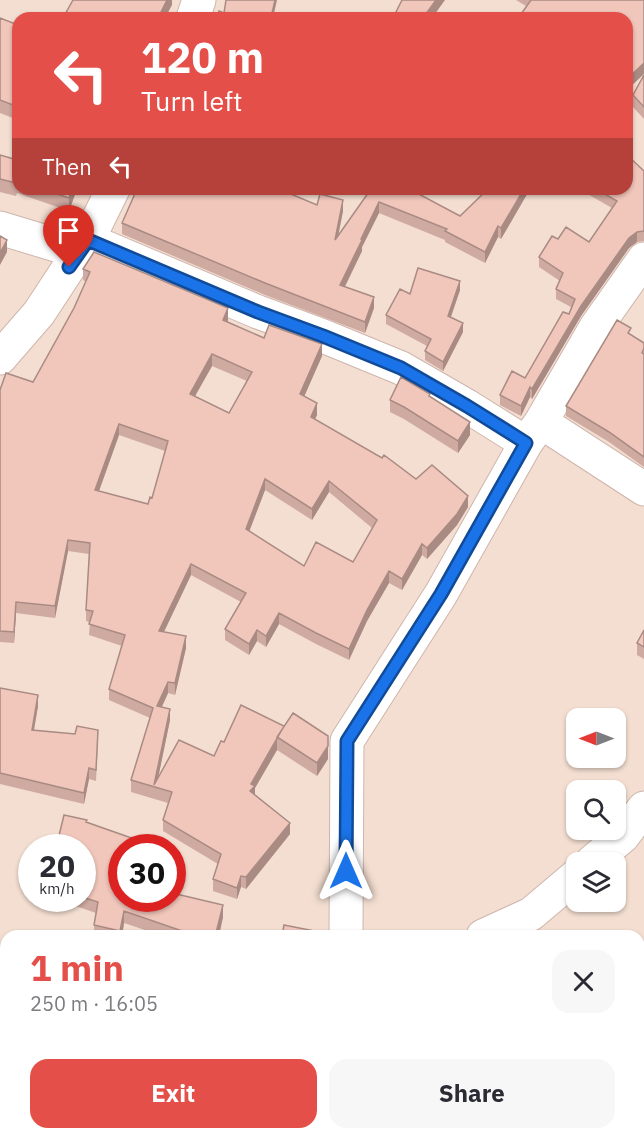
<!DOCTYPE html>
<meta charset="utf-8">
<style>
:root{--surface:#fff;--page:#f7f7f7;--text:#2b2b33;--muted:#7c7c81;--accent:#e45049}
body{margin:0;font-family:"IBM Plex Sans",sans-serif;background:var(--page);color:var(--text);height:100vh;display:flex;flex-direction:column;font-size:22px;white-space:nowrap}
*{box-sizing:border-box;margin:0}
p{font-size:20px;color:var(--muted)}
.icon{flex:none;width:33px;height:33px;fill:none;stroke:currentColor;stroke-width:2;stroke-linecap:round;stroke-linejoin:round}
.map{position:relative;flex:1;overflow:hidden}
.drawer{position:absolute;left:0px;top:930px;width:645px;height:210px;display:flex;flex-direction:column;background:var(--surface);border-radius:18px 18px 0 0;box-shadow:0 2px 4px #0004}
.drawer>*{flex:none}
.guide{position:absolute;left:12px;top:12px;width:621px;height:183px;border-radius:18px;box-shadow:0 2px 4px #0004;background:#e45049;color:#fff;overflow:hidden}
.needle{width:39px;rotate:270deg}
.tools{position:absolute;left:566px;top:708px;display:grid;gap:12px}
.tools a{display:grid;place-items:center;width:60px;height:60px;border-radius:12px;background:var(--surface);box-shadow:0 2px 4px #0004;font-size:30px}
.speed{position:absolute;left:18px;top:834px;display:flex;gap:12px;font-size:30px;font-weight:700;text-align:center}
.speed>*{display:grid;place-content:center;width:78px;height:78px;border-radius:50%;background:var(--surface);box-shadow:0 2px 4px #0004;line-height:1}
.speed small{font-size:15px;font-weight:400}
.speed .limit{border:9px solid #d22;background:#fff;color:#111}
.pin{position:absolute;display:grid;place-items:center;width:51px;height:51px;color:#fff;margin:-62px -26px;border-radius:50% 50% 50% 0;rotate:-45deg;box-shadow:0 0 6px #0007}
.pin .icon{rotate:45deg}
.me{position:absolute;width:66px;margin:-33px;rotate:0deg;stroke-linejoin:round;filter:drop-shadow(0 0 4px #0008)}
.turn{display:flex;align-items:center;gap:21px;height:126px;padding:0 30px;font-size:27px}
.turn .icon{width:78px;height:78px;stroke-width:2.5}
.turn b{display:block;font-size:42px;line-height:51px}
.then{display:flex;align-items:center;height:57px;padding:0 30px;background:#0003;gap:12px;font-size:22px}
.round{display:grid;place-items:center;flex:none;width:63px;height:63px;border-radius:18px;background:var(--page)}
.summary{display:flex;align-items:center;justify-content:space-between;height:102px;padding:0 30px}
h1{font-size:36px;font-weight:700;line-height:45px;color:var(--accent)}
.primary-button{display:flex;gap:12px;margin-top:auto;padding:12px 30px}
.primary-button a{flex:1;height:69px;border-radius:18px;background:var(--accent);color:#fff;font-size:24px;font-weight:700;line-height:69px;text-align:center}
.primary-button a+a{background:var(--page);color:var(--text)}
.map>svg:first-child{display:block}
.residential{fill:#f3ded1;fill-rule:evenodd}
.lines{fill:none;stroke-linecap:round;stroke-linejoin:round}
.minor-casing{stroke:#cfb5ac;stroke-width:35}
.major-casing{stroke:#d8cecc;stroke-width:35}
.minor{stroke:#fff;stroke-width:33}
.major{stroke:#fac69c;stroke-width:33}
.wall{fill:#cfaaa1;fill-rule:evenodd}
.shaded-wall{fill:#a98b83}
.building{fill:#f1c6bb;stroke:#a98b83;stroke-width:1.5;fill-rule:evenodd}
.route-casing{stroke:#114b97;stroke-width:15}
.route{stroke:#1a73e8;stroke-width:10}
</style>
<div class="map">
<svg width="644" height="1140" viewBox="0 0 644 1140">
<rect width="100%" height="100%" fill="#fcede3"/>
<!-- residential -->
<path class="residential" d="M0,0H644V1047L639,1053V936H6V1134H574L569,1140H0ZM18,18H627V189H18ZM576,718H615V758H576ZM576,790H615V830H576ZM32,848H82V898H32ZM122,848H172V898H122ZM576,862H615V902H576Z"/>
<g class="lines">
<!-- minor casing -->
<g class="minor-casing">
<path id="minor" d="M193,18L199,0
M0,228L79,252
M88,240L258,312L323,336L401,368L467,406L526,443
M0,358L39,313L79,252L88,240L113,189
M541,422L644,489
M592,862L623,836L644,808
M346,936L347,741L441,594L526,443L541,422L596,327L644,259
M483,936L531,914L576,876"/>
</g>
<!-- major casing -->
<g class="major-casing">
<path id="major" d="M251,1140L256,1134"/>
</g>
<!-- minor -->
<use href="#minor" class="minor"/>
<!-- major -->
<use href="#major" class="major"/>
</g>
<!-- wall -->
<path class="wall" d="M516,0H644L627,18H519L526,6Z
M0,18L18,25V120L0,113Z
M644,75V119L633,107V95Z
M18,138V189H77L69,211L17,193L16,196L0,192V155L14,159Z
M644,171V241L637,242L629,248L581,316L532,399L530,397L521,416L500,405V395L525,378L569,314L571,307L556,299V289L560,281L539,267V257L558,239L589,242L612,208L584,192V189H627Z
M380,189H418L416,193L460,216L488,189H530L501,239L498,237L485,263L445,242V240L379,213L362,247V251L345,287L374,308L365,333L265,295L122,234V223L132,203L317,205L343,211L338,236L379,193Z
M83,269L228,320L227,322L264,338L322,356L304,396L317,415L315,419L416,479L468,507L457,525L427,559L422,555L402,590L389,583L367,621L349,660L316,644L279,624L266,647L257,641L249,655L225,640V629L241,602L191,575L164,632L186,648L175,695L168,693L162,707L170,720L158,778L214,756L224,742L284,726L328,736V759L317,776L277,750L255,788V795L290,834L246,889L241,887L237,899L213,891V879L218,864L163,831V820L168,803L131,792V780L150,718L109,700V689L122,646L89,635L90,622L86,621V610L89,554L68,551L55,618L16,613L14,643L0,642V390L33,382L74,308L86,282L83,280ZM212,366L247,381L229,413L195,396ZM119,435L165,451L152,498L148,504L99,491ZM265,490L312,520L329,492L372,528L353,562L304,566L249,531Z
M460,290L451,317L463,332L443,371L425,360V351L427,346L386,324V315L410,294Z
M631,335L644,343V467L609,442L566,416V406Z
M430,397L470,435L458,453L404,419L390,412V400Z
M644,630V659L637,655V643Z
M0,688L38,706L34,730L98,741L96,781L89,779L84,804L0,784Z
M87,822L122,898L223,917L219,934L235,936H163L124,923L122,936H94V925L96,913L70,904V898H82V848Z
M6,1110V1134H111V1135L109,1140H0V1121Z"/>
<!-- shaded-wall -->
<path class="shaded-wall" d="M167,0H172V5L165,18H158Z
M275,0H277L273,18L272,13Z
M436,0H445L432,18H423Z
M644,63V74L627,90V79Z
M72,189H77L69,211V198Z
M414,189H418L413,202V191Z
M524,189H530L501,239V228Z
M343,200V211L335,252V240Z
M379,202V213L362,247V251L340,296V285L361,239Z
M498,226V237L485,263V252Z
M637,232V242L629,248L581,316L532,399V389L581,306L629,238Z
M7,240V252L0,265V253Z
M460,281V290L448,325V316Z
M374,297V308L365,333V322Z
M228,308V320L223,331V320Z
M463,323V332L443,371V362Z
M322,344V356L300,406V394Z
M212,354V366L190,405V394Z
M530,387V397L521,416V406Z
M317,403V415L311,428V417Z
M470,422V435L458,453V441Z
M119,424V435L95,502V490Z
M265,479V490L246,540V529Z
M329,481V492L312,520V509Z
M468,496V507L457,525L427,559V548Z
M68,540V551L55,618V606Z
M422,544V555L402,590V579Z
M191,564V575L159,642V631Z
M389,571V583L367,621L349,660V649L367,610Z
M16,602V613L14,643V632Z
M279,613V624L266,647V636Z
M257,630V641L249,655V644Z
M186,636V648L175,695V683Z
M168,682V693L157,717V706Z
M38,695V706L32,741V730Z
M170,709V720L156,788L154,785Z
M277,739V750L255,788V797L250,791L251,784Z
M328,746V759L317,776V763Z
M89,768V779L84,804V793Z
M290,823V834L246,889V877Z
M241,876V887L237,899V888Z
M223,905V917L219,936L216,933Z
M124,911V923L122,936H120V931Z
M36,1134H38V1140H33Z
M108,1134H111L109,1140H105Z
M202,1134H208L205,1140H199Z"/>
<!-- building -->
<path class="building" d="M73,0H167L158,18H63Z
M226,0H275L272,13L278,16L277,18H217L219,11L224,13Z
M402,0H436L423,18H393Z
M531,0H644V63L627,79V18H520L519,17Z
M0,18L18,25V107L0,100Z
M644,75V107L633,95Z
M18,138V180H17L16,183L0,179V155L14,159Z
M627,155L644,171V231L637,232L629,238L581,306L532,389L530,387L521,406L500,395L512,371L525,378L563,312L569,314L575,299L556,289L563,273L539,257L552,236L558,239L566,227L589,242L617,201L596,189H627Z
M43,189H72L69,198Z
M137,189H279L317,205L320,194L343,200L335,240L371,189L379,193L380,189H414L413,191L460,216L488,189H524L501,228L498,226L485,252L445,231L447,229L379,202L361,239L362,240L340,285L374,297L365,322L265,283L122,223Z
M0,236L7,240L0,253Z
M94,252L228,308L223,320L264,338L269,325L322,344L300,394L317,403L311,417L382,458L384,455L416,479L432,465L468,496L457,514L427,548L422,544L402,579L389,571L367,610L349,649L316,633L279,613L266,636L257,630L249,644L225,629L246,593L191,564L159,631L186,636L175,683L168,682L157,706L170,709L154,785L179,740L214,756L221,741L224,742L241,705L284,726L251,784L255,786L250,791L290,823L246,877L241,876L237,888L213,879L221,854L163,820L172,792L131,780L153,708L109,689L125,635L89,624L93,611L86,610L90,543L68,540L55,606L16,602L14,632L0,631V390L6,373L33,382L74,308L90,272L83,269ZM212,354L252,372L229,413L190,394ZM119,424L168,441L152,498L150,497L148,504L95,490ZM265,479L312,509L329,481L377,520L353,562L316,542L304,566L246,529Z
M418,268L460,281L448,316L463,323L443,362L425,351L431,339L386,315L400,289L410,294Z
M617,320L631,328L628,333L644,343V348L642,353L644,354V457L609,432L566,406Z
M401,377L430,394L429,396L470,422L458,441L404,407L390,400Z
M644,630V647L637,643Z
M0,688L38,695L32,730L75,734L77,726L98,730L96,770L89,768L84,793L0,773Z
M293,713L328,736V746L317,763L277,737Z
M64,815L87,820L86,822L160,848H122V898H172V893L223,905L216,933L235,936H194V935L124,911L120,931L94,925L98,902L82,897V848H56Z
M284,925L325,933V936H282Z
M6,1110V1133L0,1130V1121Z
M7,1134H36L33,1140H18Z
M45,1134H108L105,1140H54Z
M164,1134H202L199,1140H161Z"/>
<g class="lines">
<!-- route casing -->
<g class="route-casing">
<path id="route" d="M69,267L88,240L258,312L323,336L401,368L467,406L526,443L441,594L347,741L346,871"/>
</g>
<!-- route -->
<use href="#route" class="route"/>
</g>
</svg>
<div class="tools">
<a><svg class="needle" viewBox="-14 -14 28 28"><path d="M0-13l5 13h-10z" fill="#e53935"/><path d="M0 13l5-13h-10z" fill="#7c7c81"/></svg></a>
<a><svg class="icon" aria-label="search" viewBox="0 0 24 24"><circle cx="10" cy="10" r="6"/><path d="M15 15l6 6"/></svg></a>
<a><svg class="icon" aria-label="layers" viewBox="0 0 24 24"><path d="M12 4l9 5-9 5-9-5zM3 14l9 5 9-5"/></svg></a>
</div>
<div class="speed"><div>20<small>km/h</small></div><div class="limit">30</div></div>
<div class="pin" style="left:69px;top:267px;background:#d93025"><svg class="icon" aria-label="arrive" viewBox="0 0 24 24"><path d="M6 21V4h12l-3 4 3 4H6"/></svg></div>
<svg class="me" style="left:346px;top:871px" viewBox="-20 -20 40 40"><path d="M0-17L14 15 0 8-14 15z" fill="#1a73e8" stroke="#fff" stroke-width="4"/></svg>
<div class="guide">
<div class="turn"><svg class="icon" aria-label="left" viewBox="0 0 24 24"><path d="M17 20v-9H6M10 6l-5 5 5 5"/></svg><div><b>120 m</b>Turn left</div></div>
<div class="then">Then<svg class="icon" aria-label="left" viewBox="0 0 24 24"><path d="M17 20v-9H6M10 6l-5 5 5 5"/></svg></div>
</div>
<section class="drawer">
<div class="summary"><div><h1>1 min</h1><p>250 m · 16:05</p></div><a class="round"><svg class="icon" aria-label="close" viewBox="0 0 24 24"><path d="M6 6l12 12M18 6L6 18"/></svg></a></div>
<div class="primary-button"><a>Exit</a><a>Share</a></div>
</section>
</div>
